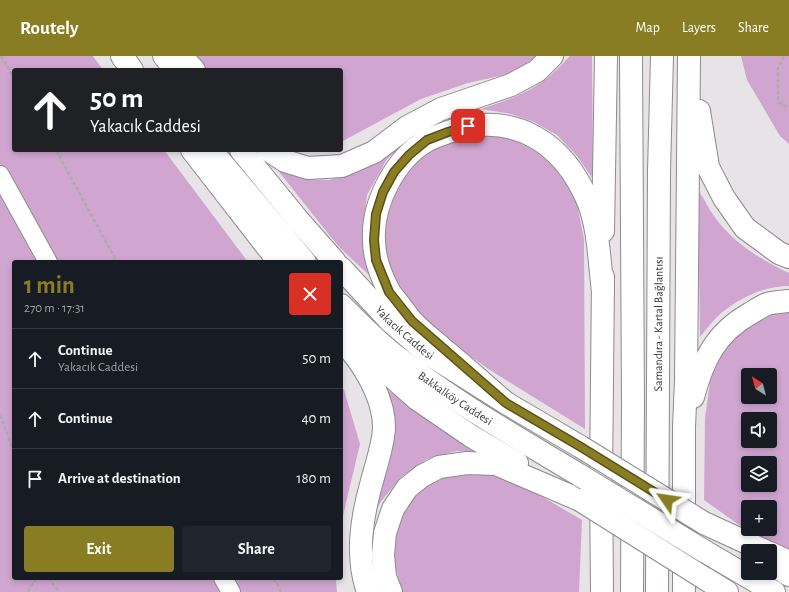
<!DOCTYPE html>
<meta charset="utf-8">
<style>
:root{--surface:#171b24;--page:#20242c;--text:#f1f3f6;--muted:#9ea1a6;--line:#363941;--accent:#897d23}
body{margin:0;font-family:"Alegreya Sans",sans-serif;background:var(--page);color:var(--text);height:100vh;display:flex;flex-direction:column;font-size:15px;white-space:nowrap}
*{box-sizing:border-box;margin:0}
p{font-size:13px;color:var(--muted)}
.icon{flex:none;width:22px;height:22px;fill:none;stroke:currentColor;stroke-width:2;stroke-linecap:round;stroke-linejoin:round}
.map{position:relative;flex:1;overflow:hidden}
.sheet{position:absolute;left:12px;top:204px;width:331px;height:320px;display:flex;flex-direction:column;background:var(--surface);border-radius:4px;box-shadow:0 2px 6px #0003}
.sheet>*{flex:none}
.top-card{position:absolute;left:12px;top:12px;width:331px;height:84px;border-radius:4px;box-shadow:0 2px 6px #0003;background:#202124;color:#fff;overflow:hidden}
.needle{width:26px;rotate:324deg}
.controls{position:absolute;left:741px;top:312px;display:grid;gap:8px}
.controls a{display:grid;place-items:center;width:36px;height:36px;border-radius:4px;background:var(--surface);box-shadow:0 2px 6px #0003;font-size:20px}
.pin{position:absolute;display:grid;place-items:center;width:34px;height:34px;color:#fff;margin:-17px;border-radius:8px;box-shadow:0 2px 6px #0006}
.me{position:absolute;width:44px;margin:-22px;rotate:302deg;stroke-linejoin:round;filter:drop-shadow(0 0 3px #0008)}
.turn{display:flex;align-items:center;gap:14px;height:84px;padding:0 12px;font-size:18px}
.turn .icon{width:52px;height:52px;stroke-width:2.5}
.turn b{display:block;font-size:28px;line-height:34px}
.round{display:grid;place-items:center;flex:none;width:42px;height:42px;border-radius:4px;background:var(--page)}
.headline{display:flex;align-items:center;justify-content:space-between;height:68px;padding:0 12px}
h1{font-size:24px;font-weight:600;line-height:30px;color:var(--accent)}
.primary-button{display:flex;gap:8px;margin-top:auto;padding:8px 12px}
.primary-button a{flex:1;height:46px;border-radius:4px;background:var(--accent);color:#fff;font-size:16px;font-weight:600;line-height:46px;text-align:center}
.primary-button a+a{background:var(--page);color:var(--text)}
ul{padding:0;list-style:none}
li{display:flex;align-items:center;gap:12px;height:60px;padding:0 12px;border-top:1px solid var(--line)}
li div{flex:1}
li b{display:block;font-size:15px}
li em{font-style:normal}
header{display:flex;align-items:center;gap:24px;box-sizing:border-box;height:56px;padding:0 20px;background:var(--accent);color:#fff}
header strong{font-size:19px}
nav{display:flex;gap:22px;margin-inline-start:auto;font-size:14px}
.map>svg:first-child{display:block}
.green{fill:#d0a6d1;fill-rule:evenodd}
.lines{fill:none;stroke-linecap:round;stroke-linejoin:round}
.minor-casing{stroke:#8e8a8e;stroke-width:20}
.major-casing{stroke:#8e8a8e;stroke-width:24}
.highway-casing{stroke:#8e8a8e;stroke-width:24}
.path{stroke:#aeabae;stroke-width:2.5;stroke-dasharray:4 2;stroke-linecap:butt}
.minor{stroke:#fff;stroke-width:18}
.major{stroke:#fff;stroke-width:22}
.highway{stroke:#fff;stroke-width:22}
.major-bridge-casing{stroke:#8e8a8e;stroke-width:24;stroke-linecap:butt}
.highway-bridge-casing{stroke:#8e8a8e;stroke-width:24;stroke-linecap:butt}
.major-bridge{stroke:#fff;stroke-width:22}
.highway-bridge{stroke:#fff;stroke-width:22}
.route-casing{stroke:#595117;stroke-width:10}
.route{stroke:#897d23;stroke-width:7}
.labels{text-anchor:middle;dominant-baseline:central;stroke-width:3;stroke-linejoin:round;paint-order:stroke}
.street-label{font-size:12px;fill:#3a383a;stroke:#e7e3e7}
</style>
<header>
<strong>Routely</strong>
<nav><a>Map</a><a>Layers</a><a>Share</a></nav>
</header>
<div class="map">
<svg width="789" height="536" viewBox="0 0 789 536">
<rect width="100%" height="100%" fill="#e7e3e7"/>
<!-- green -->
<path class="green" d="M0,0H93L103,14H14V94H164L248,206H14V522H336L337,536H0Z
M194,0H537L513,17L468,27L421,43L341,86V14H206Z
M570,0H592L593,123L577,100L557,79L534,66L511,58L481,53C505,45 530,37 550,20C557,14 563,7 570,0Z
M741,0H789V88L780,80L747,24Z
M424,72L387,103L367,139L364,164L363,188L370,220L338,190L276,112L303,123L329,124L356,115Z
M473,78L501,80L522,87L539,97L554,110L568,127L577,148L584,183L585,373L490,314L457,291L427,266L408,245L390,219L381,192L386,191C385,177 384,161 389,148C397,124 420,97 443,87C453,84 463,81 473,78Z
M698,134C704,142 708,152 714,160C733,187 760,203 789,217V230C767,230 746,239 728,252C717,259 708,271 700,281Z
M789,253V496L749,476L704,444L705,362L710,326L719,300L739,274L765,258ZM748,319H770V341H748ZM748,363H770V385H748ZM748,407H770V429H748ZM748,451H770V473H748Z
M341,330L344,334L360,388L341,468Z
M384,332L483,395H457L427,403L401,421L380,447L371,466Z
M467,415L495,417L529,433L582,464L579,536H402C400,527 397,518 395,509C389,473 407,433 443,421C450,418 459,417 467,415Z"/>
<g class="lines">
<!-- minor casing -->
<g class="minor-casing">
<path id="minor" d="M0,119L48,206
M223,522L231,536"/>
</g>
<!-- major casing -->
<g class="major-casing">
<g id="major">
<path d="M164,0L176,14"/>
<path d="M211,94L305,206"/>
<path d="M241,94L299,165L335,206"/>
<path id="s1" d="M341,212L390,265L427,297L506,347L581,391"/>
<path id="s2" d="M341,249C359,267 377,286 397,301C454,346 518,382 581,420"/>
<path d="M704,495L774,536"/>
<path d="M770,507L789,519"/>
</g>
</g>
<!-- highway casing -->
<g class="highway-casing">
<g id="highway">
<path d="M122,0L132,14"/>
<path d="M181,0L194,14"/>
<path d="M631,0L633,345L632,536"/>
<path d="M699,55L708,111L724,142L745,172L779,197L789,201"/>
<path d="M192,94L279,206"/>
<path d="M268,94L285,105L308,112L342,110L374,96L407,71L441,53L511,29L537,15L552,0"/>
<path d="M603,175L606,0"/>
<path d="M341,276L417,343L471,380L517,407"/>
<path d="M352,296C368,316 384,345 384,371C384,386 376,410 372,425C362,460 355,500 368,536"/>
<path d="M693,341C703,304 715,277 751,257C756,254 762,250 767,248C774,246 782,246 789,245"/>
<path d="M506,347C485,329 464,310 442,292C432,283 421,275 412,265C407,260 403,253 398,247C395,243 391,239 389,235C381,220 374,201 374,184C372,148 395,102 428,84C436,80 446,77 454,74C515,56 563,87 587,143C599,170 599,206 603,235"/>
<path d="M704,467L765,495"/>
<path d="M770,497L789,506"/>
<path d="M704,522L727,536"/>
<path d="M391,536L385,521L383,499L385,477L393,453L407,432L422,420L439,411L467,407L496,408L580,444"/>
<path d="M602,536L601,425L603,221"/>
<path id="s3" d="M657,536L659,116L662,0"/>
<path d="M684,536V371L686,324L689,0"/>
</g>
</g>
<!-- path -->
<path class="path" d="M1,0L14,22
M784,0L778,12V46L789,52
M56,94L117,206
M0,359L14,396
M48,522L60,536
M274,522L281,536
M28,536L36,522"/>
<!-- minor -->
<use href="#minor" class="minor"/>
<!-- major -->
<use href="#major" class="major"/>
<!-- highway -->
<use href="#highway" class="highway"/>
<!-- major-bridge casing -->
<g class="major-bridge-casing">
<path id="major-bridge" d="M581,391L704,467
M581,420L704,495"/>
</g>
<!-- highway-bridge casing -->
<g class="highway-bridge-casing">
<path id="highway-bridge" d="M580,444L704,522"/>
</g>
<!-- major-bridge -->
<use href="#major-bridge" class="major-bridge"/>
<!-- highway-bridge -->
<use href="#highway-bridge" class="highway-bridge"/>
</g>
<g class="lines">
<!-- route casing -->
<g class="route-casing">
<path id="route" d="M468,70L448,76L427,84L409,99L394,116L383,136L376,158L374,184L376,204L389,236L412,265L506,347L581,391L667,444"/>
</g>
<!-- route -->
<use href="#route" class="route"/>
</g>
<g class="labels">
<!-- street labels -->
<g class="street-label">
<text stroke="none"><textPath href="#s3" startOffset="268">Samandıra - Kartal Bağlantısı</textPath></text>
<text stroke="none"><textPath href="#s1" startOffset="91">Yakacık Caddesi</textPath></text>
<text stroke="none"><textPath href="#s2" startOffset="148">Bakkalköy Caddesi</textPath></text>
</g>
</g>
</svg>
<div class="controls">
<a><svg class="needle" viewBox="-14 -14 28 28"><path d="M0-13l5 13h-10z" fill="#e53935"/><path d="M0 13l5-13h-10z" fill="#9ea1a6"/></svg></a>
<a><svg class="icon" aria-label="sound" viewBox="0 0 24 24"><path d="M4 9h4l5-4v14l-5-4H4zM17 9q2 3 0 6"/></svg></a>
<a><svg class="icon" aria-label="layers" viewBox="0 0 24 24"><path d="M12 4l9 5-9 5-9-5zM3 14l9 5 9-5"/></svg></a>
<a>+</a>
<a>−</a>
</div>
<div class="pin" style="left:468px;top:70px;background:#d93025"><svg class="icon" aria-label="arrive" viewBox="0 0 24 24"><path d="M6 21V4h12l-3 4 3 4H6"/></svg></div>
<svg class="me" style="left:667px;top:444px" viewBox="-20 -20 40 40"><path d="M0-17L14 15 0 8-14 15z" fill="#897d23" stroke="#fff" stroke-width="4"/></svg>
<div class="top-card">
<div class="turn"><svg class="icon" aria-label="ahead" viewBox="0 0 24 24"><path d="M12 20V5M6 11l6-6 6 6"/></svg><div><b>50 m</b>Yakacık Caddesi</div></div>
</div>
<section class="sheet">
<div class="headline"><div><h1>1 min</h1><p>270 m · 17:31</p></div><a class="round" style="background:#d93025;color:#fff"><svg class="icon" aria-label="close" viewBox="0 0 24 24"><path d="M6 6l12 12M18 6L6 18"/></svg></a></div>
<ul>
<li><svg class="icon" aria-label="ahead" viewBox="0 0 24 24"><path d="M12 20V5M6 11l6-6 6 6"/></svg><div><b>Continue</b><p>Yakacık Caddesi</p></div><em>50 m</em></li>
<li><svg class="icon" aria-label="ahead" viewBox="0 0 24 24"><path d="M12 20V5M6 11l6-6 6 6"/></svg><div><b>Continue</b></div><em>40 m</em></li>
<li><svg class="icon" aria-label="arrive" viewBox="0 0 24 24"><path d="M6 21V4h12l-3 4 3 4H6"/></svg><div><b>Arrive at destination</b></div><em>180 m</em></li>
</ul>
<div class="primary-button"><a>Exit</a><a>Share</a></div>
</section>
</div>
